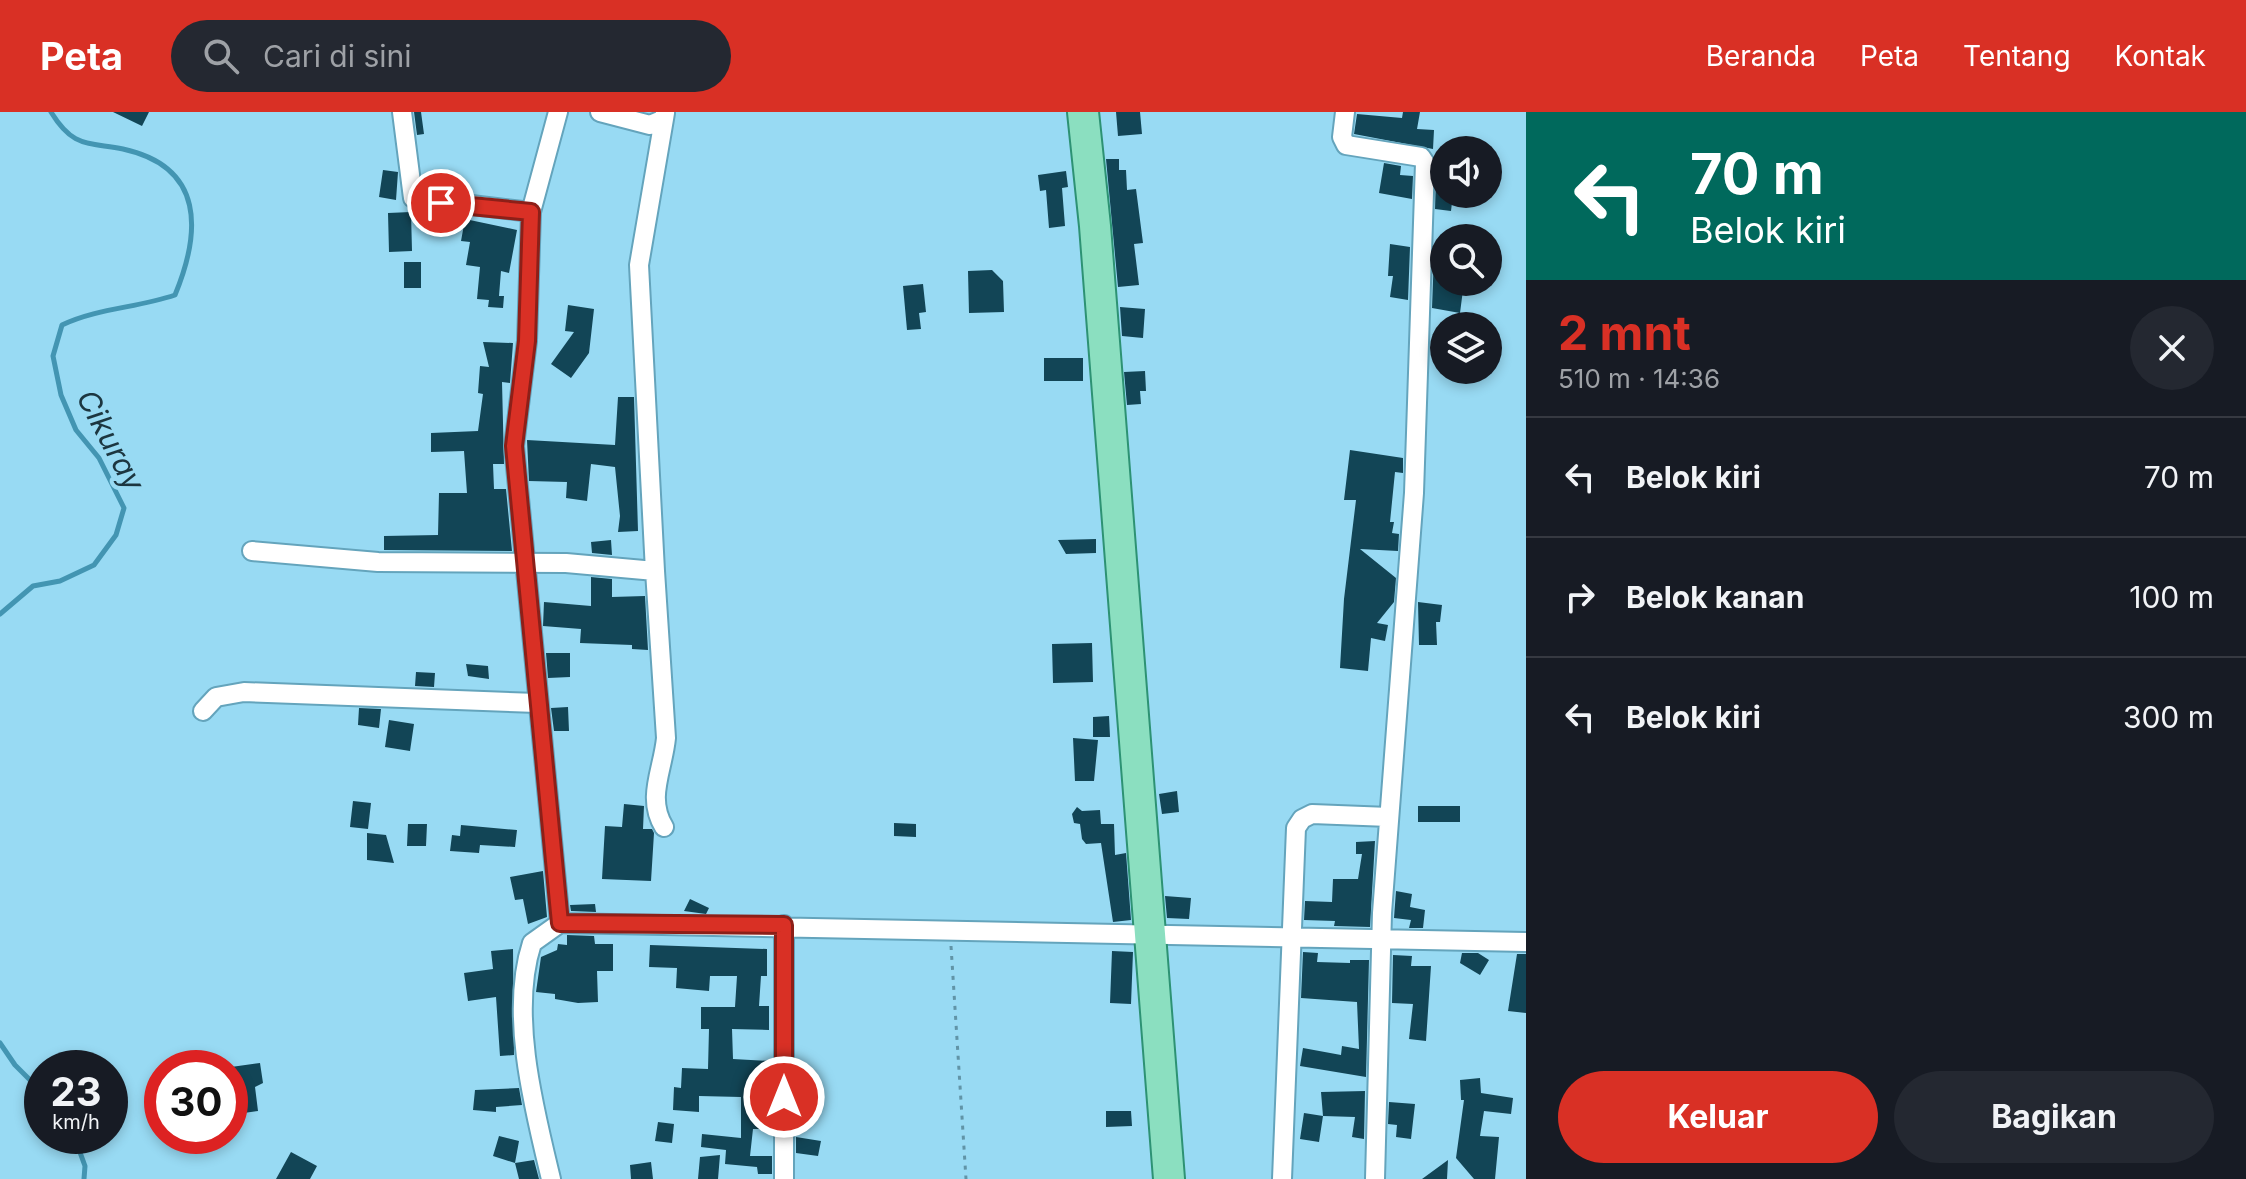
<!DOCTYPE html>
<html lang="id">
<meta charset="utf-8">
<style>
:root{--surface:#171b24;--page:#242831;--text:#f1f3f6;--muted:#9ea1a6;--line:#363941;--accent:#d93025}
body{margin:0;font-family:Inter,sans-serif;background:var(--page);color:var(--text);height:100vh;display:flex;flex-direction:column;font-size:30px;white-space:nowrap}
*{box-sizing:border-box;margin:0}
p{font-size:26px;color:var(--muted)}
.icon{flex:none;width:44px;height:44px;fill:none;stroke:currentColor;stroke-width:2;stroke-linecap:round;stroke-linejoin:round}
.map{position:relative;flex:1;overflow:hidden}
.side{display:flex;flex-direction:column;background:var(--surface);width:720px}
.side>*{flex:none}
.top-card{background:#00695c;color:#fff;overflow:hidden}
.buttons{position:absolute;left:1430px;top:24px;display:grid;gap:16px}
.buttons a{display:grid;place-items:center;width:72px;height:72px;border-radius:50%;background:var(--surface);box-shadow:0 4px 12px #0003;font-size:40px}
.speed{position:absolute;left:24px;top:938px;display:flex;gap:16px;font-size:40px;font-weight:700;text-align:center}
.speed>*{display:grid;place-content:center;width:104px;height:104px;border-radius:50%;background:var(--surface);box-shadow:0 4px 12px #0003;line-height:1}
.speed small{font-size:20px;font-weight:400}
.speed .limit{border:12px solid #d22;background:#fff;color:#111}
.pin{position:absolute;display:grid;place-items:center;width:68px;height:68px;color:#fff;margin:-34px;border:4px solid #fff;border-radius:50%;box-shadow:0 2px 8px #0007}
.me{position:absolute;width:88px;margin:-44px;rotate:0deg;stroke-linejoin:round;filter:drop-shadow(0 0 6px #0008)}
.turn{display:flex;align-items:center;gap:28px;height:168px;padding:0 32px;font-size:36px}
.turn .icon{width:104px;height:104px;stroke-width:2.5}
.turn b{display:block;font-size:56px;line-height:68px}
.round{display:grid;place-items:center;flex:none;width:84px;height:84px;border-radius:42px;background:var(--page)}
.head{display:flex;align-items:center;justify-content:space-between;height:136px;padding:0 32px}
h1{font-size:48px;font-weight:700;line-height:60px;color:var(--accent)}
.primary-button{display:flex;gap:16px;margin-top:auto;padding:16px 32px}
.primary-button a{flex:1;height:92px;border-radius:48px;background:var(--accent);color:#fff;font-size:32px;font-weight:700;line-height:92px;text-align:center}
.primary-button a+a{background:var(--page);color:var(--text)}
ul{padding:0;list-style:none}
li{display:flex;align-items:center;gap:24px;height:120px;padding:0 32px;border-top:2px solid var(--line)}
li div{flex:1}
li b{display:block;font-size:30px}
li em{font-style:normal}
header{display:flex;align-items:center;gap:48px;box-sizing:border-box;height:112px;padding:0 40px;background:var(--accent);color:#fff}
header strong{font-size:38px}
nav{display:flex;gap:44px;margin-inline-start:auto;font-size:28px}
.search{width:560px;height:72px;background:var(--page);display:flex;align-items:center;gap:20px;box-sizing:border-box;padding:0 28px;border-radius:44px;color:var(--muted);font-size:30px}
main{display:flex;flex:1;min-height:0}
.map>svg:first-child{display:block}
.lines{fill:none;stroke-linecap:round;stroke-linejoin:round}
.stream{stroke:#4395b2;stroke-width:5}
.building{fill:#124556}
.minor-casing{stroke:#64a4bc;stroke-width:22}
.primary-casing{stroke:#2d9273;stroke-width:34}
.path{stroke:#6194a7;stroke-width:3;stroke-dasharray:4 6;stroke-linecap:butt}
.minor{stroke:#fff;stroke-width:18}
.primary{stroke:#8bdfc0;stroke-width:30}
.route-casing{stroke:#8d1f18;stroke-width:20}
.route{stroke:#d93025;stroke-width:14}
.labels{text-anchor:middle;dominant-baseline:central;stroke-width:8;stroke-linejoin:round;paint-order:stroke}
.water-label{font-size:30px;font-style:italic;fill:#1c3640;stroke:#98daf3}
</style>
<header>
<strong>Peta</strong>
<div class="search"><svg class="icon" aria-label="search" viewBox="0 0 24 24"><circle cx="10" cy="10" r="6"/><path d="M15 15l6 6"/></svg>Cari di sini</div>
<nav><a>Beranda</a><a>Peta</a><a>Tentang</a><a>Kontak</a></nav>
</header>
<main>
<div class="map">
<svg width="1526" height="1067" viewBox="0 0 1526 1067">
<rect width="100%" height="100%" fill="#98daf3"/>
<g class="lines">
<!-- stream -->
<path class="stream" d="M0,502L33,474L60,469L94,453L116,423L124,396L99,346L76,318L61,283L53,244L62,213C98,196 137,196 175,183C201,120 205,55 123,37C87,30 73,36 51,0
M0,931L15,953L42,980
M74,1024L85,1054L84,1067"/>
</g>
<!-- building -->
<path class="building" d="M113,0H149L142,14Z
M414,0H421L424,22L417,23Z
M1116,0H1140L1142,22L1118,24Z
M1403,0H1420L1417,17L1434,18L1433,37L1354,22L1357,2L1402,6Z
M1106,47H1119V58H1126L1127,78L1136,77L1143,131L1134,132L1139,173L1118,175Z
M1384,51L1401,54L1400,63L1413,64L1412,87L1379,81Z
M383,58L398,60L396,88L379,85Z
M1066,59L1068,75L1062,76L1065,114L1049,116L1046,78L1040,79L1038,63Z
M442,65L459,68L457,79L440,77Z
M1436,66L1444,67V82H1453L1451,99L1435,97Z
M411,100L412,139L389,140L388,101Z
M465,107L517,118L509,161L501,159L499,184H504L503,196L488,195L489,188L477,187L480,155L466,153L470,130L461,129Z
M1390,132L1410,135L1408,188L1390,185L1393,164H1388Z
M1434,142L1443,144L1442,170H1464L1460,201L1432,196Z
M404,150H421V176H404Z
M992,158L1003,169L1004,200L969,201L968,159Z
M923,172L926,200L919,201L921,217L907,218L903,174Z
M568,193L594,197L589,241L571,266L551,252L574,220L565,219Z
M1120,195L1145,197L1143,226L1122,224Z
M483,230L513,231L510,271L502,270L504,352H493L494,377H506L512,439L384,438V424L438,423L439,381H467L464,339L431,340V321L478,319L483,282L478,281L480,254L489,255Z
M1044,246H1083V269H1044Z
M1145,259L1146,279H1140L1141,292L1127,293L1124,260Z
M618,285H634L638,419L618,420L620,404L615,355L591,352L587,389L566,386L567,370L529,369L527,328L615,333Z
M1350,338L1403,346V361L1395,360L1390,410H1394L1392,421L1399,422L1398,439L1360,437L1396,466L1394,490L1377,511L1388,513L1385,529L1371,526L1368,559L1340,556L1344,487L1356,388H1344Z
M1096,427V441L1066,442L1058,428Z
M611,428L612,443L592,441L591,430Z
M591,465L612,467V485L645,484L648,538L632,537V533L580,531L581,517L543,514L544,490L591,494Z
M1418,490L1442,493L1440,510H1436L1437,533H1419Z
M1092,531L1093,570L1053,571L1052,532Z
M546,541H570V565L548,566Z
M466,552L488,554L489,567L468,564Z
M416,560L435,561L434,575L415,574Z
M568,595L569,619H554L551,596Z
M359,596L381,597L379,616L358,613Z
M1109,604L1110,625H1093V605Z
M389,608L414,612L410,639L385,635Z
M1073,626L1098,628L1094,669H1075Z
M1177,679L1179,700L1162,702L1159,682Z
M353,689L371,691L368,717L350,715Z
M624,692L644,694L643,717H652L654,721L651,769L602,767L605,714L622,715Z
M1418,694H1460V710H1418Z
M1077,695L1082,699L1100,698L1101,712H1114L1115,743L1126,741L1131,808L1113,810L1101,731L1086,732L1082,727L1080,712L1074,711L1072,702Z
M894,711L916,712V725L894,724Z
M408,712H427L426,734H407Z
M461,713L517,718L515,735L480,733L479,741L450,739L452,723L460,724Z
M367,721L386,723L394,751L367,748Z
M1375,729L1370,815L1334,814L1335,809L1304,808L1305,789L1332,790L1333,767H1358L1362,742H1356V730Z
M543,759L547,805L528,812L523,787L515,788L510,765Z
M1396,779L1412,782L1410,795L1425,798L1423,816H1409L1411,808L1394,806Z
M1165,784L1191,786L1189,807L1167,806Z
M690,787L709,796L706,802L684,799Z
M595,792L596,800L571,799L570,793Z
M567,823L594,824L595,832H613V859H597L598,890L578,891L555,887V882L536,880L541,845L557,838L558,832L567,833Z
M650,833L767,837V864H761L759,894H769V918L732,917L733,947L770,949L771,974L761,975V1017H753L750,1044H772V1062H758L757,1055L725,1052L726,1038L701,1035L702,1022L741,1026V985L699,984V1000L673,998L674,975L681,976L682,956L708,957L709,917H701V895H735L737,864H710L709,879L676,876L677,856L649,855Z
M513,837L514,943L500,944L496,885L468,889L464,861L493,857L491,839Z
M1112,839L1133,840L1131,892L1110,891Z
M1303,840L1318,841L1317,850L1350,851V848H1369L1366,965L1300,954L1303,936L1341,943L1342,934L1359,937L1357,890L1301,886Z
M1462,841H1478L1489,848L1480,863L1460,851Z
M1517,842H1526V901L1508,899Z
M1393,843L1412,844L1411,854H1431L1426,929L1409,927L1413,892L1392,891Z
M260,951L263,971L255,975L258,999L237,1002L231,955Z
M1480,966L1481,981L1513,986L1511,1002L1484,999L1480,1024L1499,1025L1495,1067H1474L1456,1046L1464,988H1461L1460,968Z
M519,976L522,993L496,995V1000L473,998L475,978Z
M1365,979L1364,1027L1352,1025L1355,1005L1323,1004L1321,980Z
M1389,990L1415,992L1411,1027L1396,1025L1397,1013L1388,1012Z
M1106,999H1131L1132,1014L1106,1015Z
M1304,1001L1323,1004L1319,1030L1300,1027Z
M658,1010L674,1012L672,1031L655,1029Z
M499,1024L519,1029L515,1051L493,1044Z
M796,1025L821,1029L818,1044L796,1041Z
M291,1040L317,1054L310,1067H276Z
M720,1043L718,1067H698L700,1045Z
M534,1048L539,1067H519L515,1051Z
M1448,1048L1447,1067H1422Z
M651,1050L653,1067H631L630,1053Z"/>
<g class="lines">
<!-- minor casing -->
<g class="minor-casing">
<path id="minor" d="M402,0L413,86L531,100
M558,0L531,100L527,229L514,334L560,811L1526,830
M600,0L650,13L664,7L665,1
M1345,0L1342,25L1346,33L1421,45L1425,51L1414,381L1382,801L1375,1067
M252,439L378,450L566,451L655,459L639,153L664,7
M655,459L666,626C663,658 646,686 664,715
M203,599L216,585L244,580L537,591
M784,813V1067
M551,1067C534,997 509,901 532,831L560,811
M1282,1067L1296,716L1302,707L1312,702L1389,705"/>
</g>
<!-- primary casing -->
<g class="primary-casing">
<path id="primary" d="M1083,0L1095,114L1169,1067"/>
</g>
<!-- path -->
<path class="path" d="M951,834L966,1067"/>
<!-- minor -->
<use href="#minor" class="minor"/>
<!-- primary -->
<use href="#primary" class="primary"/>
</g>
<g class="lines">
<!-- route casing -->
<g class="route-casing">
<path id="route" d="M441,91L531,100L527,229L514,334L560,811L784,813V985"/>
</g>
<!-- route -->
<use href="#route" class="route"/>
</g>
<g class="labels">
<!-- water labels -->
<g class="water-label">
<text transform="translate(111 328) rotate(62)">Cikuray</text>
</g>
</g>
</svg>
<div class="buttons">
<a><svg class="icon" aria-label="sound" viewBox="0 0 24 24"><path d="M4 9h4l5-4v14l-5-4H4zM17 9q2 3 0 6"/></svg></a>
<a><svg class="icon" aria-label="search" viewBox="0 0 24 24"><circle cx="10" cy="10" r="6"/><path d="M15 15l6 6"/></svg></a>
<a><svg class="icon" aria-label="layers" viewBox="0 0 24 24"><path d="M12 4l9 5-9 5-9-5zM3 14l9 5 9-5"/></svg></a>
</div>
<div class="speed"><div>23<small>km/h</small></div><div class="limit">30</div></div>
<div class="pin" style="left:441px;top:91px;background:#d93025"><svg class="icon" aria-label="arrive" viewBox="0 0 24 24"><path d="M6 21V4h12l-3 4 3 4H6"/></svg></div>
<svg class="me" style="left:784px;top:985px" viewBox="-20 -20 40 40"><circle r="17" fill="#d93025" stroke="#fff" stroke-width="3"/><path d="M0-11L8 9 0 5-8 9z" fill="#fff"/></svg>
</div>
<section class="side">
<div class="top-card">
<div class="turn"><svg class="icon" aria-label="left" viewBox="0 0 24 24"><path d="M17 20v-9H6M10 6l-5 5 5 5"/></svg><div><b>70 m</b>Belok kiri</div></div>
</div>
<div class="head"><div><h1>2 mnt</h1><p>510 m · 14:36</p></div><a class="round"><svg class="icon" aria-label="close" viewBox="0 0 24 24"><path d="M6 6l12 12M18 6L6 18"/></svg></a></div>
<ul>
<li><svg class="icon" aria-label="left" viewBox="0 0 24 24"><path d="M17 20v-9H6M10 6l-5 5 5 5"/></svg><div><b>Belok kiri</b></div><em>70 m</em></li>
<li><svg class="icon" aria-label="right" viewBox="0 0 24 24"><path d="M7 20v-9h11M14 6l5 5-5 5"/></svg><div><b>Belok kanan</b></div><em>100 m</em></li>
<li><svg class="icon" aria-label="left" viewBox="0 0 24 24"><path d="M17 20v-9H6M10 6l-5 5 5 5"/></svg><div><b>Belok kiri</b></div><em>300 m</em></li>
</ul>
<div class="primary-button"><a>Keluar</a><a>Bagikan</a></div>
</section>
</main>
